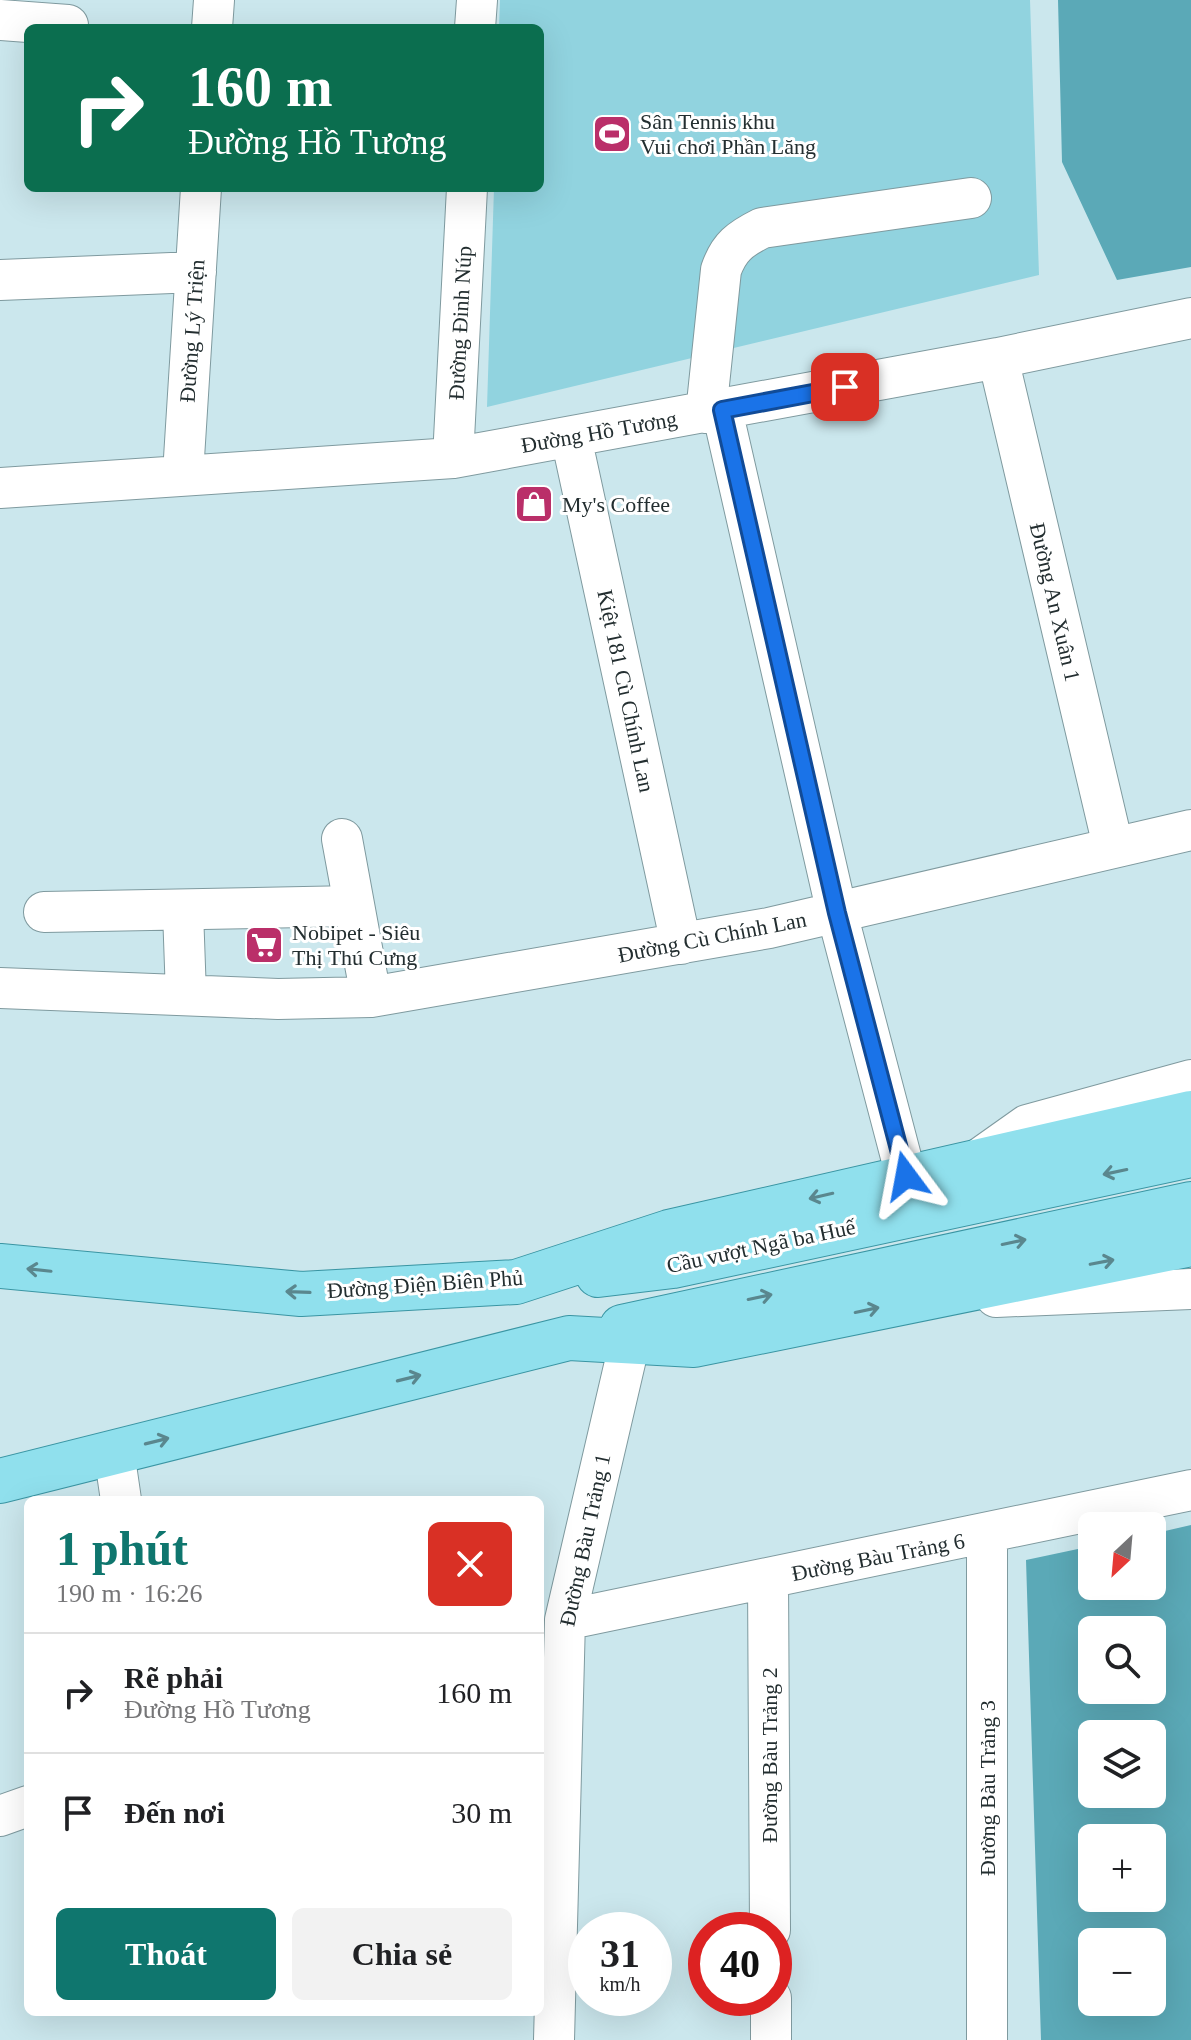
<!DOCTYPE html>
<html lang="vi">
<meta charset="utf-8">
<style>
:root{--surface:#fff;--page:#f2f2f2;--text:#202124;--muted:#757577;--line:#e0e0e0;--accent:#0f766e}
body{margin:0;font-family:Georgia,serif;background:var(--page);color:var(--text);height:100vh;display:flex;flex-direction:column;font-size:30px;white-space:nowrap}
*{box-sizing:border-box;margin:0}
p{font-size:26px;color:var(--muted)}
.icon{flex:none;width:44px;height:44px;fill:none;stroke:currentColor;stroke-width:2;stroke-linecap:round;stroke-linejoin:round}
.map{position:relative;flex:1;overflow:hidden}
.sheet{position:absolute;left:24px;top:1496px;width:520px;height:520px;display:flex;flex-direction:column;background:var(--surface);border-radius:12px;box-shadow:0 8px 32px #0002}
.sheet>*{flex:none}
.banner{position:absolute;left:24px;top:24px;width:520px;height:168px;border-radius:12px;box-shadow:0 8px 32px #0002;background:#0b6e4f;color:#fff;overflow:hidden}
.needle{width:52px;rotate:206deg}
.fabs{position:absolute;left:1078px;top:1512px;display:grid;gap:16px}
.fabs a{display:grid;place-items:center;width:88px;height:88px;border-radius:12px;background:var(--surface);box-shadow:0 8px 32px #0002;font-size:40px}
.speed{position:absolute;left:568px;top:1912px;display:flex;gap:16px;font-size:40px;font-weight:700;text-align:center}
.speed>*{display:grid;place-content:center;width:104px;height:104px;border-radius:50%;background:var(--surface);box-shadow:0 8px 32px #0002;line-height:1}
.speed small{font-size:20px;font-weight:400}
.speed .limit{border:12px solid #d22;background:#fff;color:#111}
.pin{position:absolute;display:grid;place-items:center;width:68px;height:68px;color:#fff;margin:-34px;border-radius:16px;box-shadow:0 4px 12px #0006}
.me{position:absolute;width:88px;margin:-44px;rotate:347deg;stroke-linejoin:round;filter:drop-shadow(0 0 6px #0008)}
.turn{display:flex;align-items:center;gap:28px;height:168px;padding:0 32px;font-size:36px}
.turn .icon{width:104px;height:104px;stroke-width:2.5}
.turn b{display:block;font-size:56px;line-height:68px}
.round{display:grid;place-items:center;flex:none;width:84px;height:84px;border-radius:12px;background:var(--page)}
.summary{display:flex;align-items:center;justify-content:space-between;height:136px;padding:0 32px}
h1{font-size:48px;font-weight:700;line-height:60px;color:var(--accent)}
.button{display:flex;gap:16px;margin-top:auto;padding:16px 32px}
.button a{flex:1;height:92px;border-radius:12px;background:var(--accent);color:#fff;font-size:32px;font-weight:700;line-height:92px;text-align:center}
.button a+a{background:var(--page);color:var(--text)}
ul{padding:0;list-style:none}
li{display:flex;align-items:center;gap:24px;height:120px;padding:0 32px;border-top:2px solid var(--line)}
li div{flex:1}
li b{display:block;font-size:30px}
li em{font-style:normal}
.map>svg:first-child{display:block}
.green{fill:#91d3df}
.water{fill:#5ba9b7;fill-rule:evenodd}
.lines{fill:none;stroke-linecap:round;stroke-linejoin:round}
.minor-casing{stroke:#7f9a9f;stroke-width:42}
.major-casing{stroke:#3a95a3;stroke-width:46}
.minor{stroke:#fff;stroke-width:40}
.major{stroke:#90e0ed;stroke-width:44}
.oneway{stroke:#5a878e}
.route-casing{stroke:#114b97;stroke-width:20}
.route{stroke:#1a73e8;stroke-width:14}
.labels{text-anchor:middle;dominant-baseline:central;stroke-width:6;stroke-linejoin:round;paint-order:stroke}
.poi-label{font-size:22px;fill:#232e30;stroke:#fff;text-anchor:start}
.street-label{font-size:22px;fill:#232e30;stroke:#fff}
</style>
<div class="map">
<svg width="1191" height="2040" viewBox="0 0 1191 2040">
<rect width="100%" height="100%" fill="#cbe7ed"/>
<!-- green -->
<path class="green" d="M500,0H1030L1039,275L487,407L494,188H540V28H499Z"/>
<!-- water -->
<path class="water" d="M1058,0H1191V267L1117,280L1062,162Z
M1191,1525V2040H1041L1026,1560L1092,1546V1586H1152V1534ZM1092,1630H1152V1690H1092ZM1092,1734H1152V1794H1092ZM1092,1838H1152V1898H1092ZM1092,1942H1152V2002H1092Z"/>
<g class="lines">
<!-- minor casing -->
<g class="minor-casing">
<path id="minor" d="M0,20L68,25
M212,28L214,0
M475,28L477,0
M0,280L196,272
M998,358L1113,846
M722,410L837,913L906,1176
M706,413L721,270C729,247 740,239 762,228L971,198
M571,437L681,944
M453,458L467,188
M183,474L201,188
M0,488L453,458L998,358L1191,318
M342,839L371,997
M183,911L186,995
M44,912L354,906
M0,988L278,999L371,997L769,928L1191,830
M979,1159L1027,1125L1191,1080
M996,1297L1191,1289
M114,1452L121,1500
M987,1535V2040
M768,1579L770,1930
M565,1620L1191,1490
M0,1816L28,1806
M771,1998V2040
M554,2040L565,1620L630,1341"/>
</g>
<!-- major casing -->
<g class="major-casing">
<path id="major" d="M0,1266L301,1294L516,1282L669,1232L1191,1113
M598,1275L673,1266L1191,1155
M622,1327L1191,1204
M0,1481L569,1338L694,1345L1191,1244"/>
</g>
<!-- minor -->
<use href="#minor" class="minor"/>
<!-- major -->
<use href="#major" class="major"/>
</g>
<!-- one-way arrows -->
<defs><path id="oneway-shaft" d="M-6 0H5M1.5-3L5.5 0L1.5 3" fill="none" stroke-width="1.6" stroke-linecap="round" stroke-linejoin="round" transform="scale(2)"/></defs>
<g class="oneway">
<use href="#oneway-shaft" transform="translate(1115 1172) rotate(168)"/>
<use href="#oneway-shaft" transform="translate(821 1196) rotate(167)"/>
<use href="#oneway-shaft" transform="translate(1014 1242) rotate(-12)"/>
<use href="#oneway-shaft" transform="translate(1102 1262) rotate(-11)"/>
<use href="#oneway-shaft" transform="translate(39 1270) rotate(-174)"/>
<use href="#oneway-shaft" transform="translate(298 1292) rotate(-178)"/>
<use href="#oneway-shaft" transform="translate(760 1297) rotate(-12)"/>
<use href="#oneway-shaft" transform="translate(867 1310) rotate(-12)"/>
<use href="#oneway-shaft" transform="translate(409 1378) rotate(-14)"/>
<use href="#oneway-shaft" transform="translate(157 1441) rotate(-14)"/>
</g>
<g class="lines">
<!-- route casing -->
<g class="route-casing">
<path id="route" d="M845,387L722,410L837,913L906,1176"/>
</g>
<!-- route -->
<use href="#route" class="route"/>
</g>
<!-- icons -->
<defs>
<g id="stadium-square" transform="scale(2)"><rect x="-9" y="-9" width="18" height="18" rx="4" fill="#ba2f69" stroke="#fff"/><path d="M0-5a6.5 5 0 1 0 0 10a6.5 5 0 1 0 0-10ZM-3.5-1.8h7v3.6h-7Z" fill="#fff"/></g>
<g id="shop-square" transform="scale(2)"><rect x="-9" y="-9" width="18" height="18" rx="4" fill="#ba2f69" stroke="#fff"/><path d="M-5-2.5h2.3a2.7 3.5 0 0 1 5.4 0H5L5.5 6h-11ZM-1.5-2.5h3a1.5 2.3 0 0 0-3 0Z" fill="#fff"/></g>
<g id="supermarket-square" transform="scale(2)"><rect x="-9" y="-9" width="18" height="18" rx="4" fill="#ba2f69" stroke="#fff"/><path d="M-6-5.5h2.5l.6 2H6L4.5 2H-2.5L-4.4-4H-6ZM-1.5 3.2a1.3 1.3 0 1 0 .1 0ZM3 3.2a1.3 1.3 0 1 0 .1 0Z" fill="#fff"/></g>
</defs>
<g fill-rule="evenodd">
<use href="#stadium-square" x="612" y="134"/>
<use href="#shop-square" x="534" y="504"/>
<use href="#supermarket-square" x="264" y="945"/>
</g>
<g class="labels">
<!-- poi labels -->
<g class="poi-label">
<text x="640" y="121">Sân Tennis khu<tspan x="640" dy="25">Vui chơi Phần Lăng</tspan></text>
<text x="562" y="504">My's Coffee</text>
<text x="292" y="932">Nobipet - Siêu<tspan x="292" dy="25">Thị Thú Cưng</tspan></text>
</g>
<!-- street labels -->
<g class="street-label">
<text transform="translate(460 323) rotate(-87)">Đường Đinh Núp</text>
<text transform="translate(192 331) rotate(-86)">Đường Lý Triện</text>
<text transform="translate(599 432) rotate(-10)">Đường Hồ Tương</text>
<text transform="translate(1055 602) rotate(77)">Đường An Xuân 1</text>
<text transform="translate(626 691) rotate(78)">Kiệt 181 Cù Chính Lan</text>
<text transform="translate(712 937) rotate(-11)">Đường Cù Chính Lan</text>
<text transform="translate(761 1246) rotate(-12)">Cầu vượt Ngã ba Huế</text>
<text transform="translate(425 1284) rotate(-4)">Đường Điện Biên Phủ</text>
<text transform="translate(585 1540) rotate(-78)">Đường Bàu Trảng 1</text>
<text transform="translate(878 1557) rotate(-11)">Đường Bàu Trảng 6</text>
<text transform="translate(769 1755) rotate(-90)">Đường Bàu Trảng 2</text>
<text transform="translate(987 1788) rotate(-90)">Đường Bàu Trảng 3</text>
</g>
</g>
</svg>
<div class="fabs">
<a><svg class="needle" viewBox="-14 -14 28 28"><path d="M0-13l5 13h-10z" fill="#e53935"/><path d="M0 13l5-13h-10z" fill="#757577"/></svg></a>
<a><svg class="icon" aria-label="search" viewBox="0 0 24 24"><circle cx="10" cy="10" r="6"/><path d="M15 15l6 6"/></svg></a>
<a><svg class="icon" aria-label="layers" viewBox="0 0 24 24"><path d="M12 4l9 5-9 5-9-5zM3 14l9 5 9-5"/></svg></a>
<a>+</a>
<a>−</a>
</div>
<div class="speed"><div>31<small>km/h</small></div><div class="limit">40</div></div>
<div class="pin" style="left:845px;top:387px;background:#d93025"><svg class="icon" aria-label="arrive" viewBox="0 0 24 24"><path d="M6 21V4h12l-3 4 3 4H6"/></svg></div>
<svg class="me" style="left:906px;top:1176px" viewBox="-20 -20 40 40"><path d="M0-17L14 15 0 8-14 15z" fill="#1a73e8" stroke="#fff" stroke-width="4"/></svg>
<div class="banner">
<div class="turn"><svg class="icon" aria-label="right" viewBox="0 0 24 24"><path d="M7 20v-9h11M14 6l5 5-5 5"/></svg><div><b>160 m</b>Đường Hồ Tương</div></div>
</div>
<section class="sheet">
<div class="summary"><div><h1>1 phút</h1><p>190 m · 16:26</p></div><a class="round" style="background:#d93025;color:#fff"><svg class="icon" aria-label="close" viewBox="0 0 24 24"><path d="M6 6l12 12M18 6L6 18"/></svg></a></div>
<ul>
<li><svg class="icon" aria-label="right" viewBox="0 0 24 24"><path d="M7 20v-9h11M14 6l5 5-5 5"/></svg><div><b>Rẽ phải</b><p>Đường Hồ Tương</p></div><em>160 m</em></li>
<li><svg class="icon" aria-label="arrive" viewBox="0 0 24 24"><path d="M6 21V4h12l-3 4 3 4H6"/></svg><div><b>Đến nơi</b></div><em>30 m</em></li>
</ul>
<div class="button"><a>Thoát</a><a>Chia sẻ</a></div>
</section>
</div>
